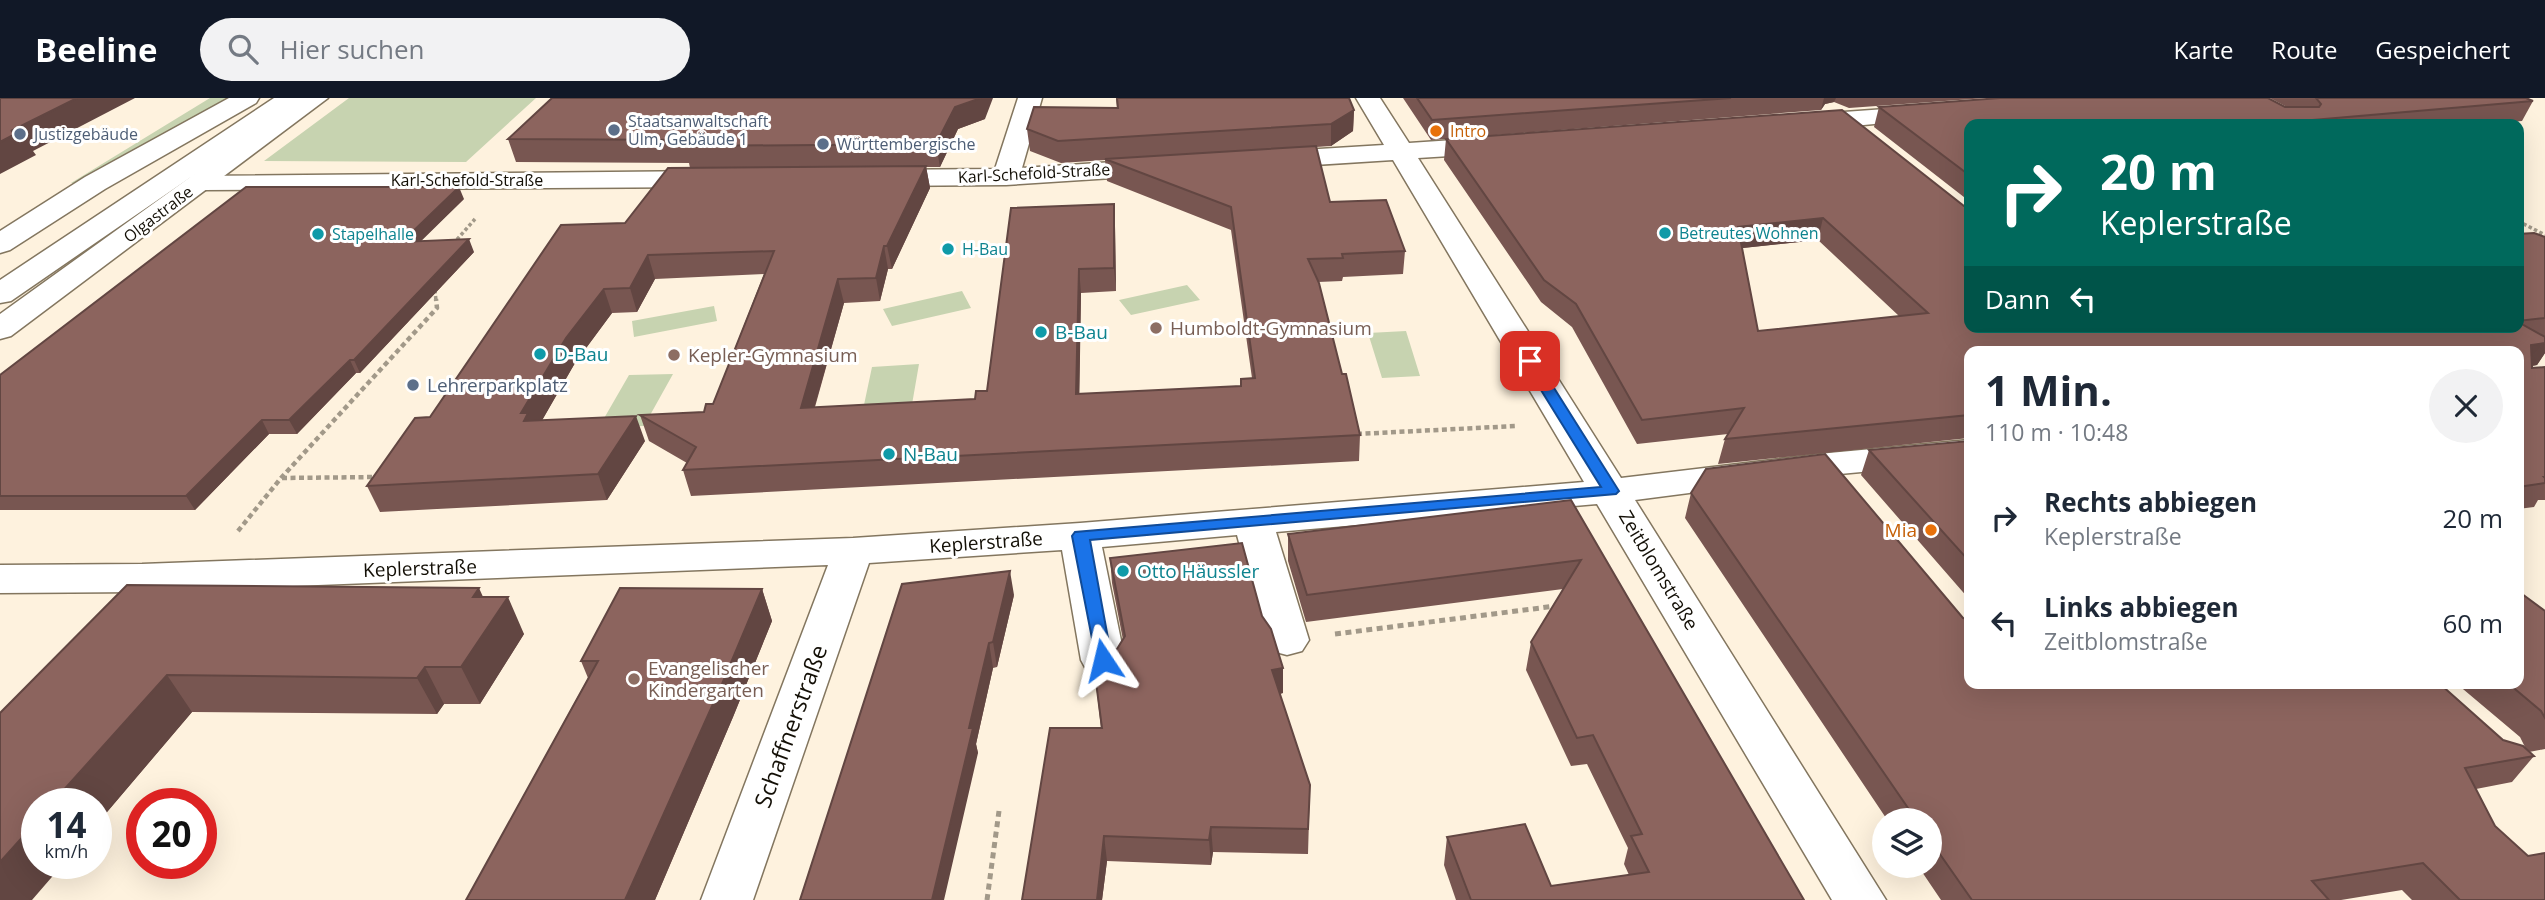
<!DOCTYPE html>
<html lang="de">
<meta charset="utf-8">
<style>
:root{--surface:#fff;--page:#f2f2f3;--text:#1f2937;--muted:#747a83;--accent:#111827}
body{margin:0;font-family:"Open Sans",sans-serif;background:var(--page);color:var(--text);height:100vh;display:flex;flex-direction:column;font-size:26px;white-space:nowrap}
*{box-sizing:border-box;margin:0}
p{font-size:23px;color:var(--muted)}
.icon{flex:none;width:38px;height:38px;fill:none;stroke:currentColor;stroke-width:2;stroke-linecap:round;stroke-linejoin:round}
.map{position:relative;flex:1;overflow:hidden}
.side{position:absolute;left:1964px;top:248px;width:560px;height:343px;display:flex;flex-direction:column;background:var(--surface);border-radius:14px;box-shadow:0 7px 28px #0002}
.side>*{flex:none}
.banner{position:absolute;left:1964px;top:21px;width:560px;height:214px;border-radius:14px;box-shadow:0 7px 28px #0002;background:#00695c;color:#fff;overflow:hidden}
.fabs{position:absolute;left:1872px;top:710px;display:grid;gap:14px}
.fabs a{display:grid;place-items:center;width:70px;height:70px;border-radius:50%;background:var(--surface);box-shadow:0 7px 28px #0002;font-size:35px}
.speed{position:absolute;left:21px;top:690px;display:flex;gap:14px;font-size:35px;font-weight:700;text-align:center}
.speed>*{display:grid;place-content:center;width:91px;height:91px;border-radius:50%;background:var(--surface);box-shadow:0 7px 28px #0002;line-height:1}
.speed small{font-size:18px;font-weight:400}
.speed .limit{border:10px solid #d22;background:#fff;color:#111}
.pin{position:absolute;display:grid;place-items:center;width:60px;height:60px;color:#fff;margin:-30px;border-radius:14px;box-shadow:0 4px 10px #0006}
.me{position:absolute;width:77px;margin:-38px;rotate:350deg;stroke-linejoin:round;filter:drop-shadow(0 0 5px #0008)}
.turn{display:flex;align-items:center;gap:24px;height:147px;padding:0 21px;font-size:32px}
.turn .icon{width:91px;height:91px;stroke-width:2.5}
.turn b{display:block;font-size:49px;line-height:60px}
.then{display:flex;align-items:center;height:66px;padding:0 21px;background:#0003;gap:14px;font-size:26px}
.round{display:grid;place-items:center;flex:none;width:74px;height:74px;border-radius:37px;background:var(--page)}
.headline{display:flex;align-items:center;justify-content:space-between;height:119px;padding:0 21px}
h1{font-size:42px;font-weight:700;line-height:52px}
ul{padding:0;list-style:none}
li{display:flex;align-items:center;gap:21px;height:105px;padding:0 21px}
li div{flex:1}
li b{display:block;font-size:26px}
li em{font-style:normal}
header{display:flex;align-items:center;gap:42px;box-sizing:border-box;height:98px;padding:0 35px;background:var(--accent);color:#fff}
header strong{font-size:33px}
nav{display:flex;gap:38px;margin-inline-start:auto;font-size:24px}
.search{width:490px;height:63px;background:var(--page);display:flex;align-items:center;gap:18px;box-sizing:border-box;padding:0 24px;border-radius:38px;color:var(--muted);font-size:26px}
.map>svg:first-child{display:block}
.green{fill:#c7d3b0}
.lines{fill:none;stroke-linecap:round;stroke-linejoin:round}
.minor-casing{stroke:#83765f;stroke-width:3}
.major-casing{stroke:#83765f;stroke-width:3}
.path-far2{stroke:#a29989;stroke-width:3.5;stroke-dasharray:3.5 2.5;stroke-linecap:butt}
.path-far1{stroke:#a29989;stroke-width:4.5;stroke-dasharray:5 3.5;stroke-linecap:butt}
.path{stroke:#a29989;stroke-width:5;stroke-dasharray:6 4.5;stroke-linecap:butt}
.minor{fill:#fff;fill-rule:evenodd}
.major{fill:#fff;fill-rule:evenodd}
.wall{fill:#785651;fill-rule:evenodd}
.shaded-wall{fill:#624642}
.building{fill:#8c645e;stroke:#624642;stroke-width:2;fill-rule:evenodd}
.route{fill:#1a73e8;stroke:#114b97;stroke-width:2}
.service-dot{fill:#5c6f8a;stroke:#fff;stroke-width:2.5}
.food-dot{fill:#e8710a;stroke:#fff;stroke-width:2.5}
.culture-dot{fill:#0f9aa8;stroke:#fff;stroke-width:2.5}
.education-dot{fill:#8d6e63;stroke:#fff;stroke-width:2.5}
.labels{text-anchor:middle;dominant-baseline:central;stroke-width:6;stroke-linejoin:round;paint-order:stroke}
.far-service-label{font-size:16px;fill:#4e5e75;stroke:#fff;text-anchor:start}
.far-food-label{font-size:16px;fill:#c56008;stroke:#fff;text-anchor:start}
.far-street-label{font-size:16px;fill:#130f06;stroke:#fff}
.far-culture-label{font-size:16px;fill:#0d838f;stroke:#fff;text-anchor:start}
.education-label{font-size:19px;fill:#785e54;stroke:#fff;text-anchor:start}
.culture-label{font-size:19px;fill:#0d838f;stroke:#fff;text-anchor:start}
.service-label{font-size:19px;fill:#4e5e75;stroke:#fff;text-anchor:start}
.food-label{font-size:19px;fill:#c56008;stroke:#fff;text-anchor:end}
.street-label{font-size:19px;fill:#130f06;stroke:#fff}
.near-street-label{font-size:23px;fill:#130f06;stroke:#fff}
</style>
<header>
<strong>Beeline</strong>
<div class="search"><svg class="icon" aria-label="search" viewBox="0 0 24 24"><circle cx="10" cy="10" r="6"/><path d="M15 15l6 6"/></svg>Hier suchen</div>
<nav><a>Karte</a><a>Route</a><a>Gespeichert</a></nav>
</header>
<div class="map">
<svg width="2545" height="802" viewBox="0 0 2545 802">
<rect width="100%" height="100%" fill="#fef2de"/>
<!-- green -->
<path class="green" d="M210,0H232L78,86L71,85Z
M349,0H536L466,64L264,63Z
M1187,187L1200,202L1131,217L1119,202Z
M962,193L971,210L892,228L883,211Z
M714,208L717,223L634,239L632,223Z
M1406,233L1420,278L1382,280L1368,235Z
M919,266L910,318L861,321L872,269Z
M673,276L644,328L599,329L629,277Z"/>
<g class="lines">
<!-- minor casing -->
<g class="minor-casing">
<path id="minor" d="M274,0H302L299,5L193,78L711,73L721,75L725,81L721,87L711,89L201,92L191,90L187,84L191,79L11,203L0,205V182Z
M1018,0H1042L1022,70L1159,61L1168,63L1172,69L1168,75L1159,77L1006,87L876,88L866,86L862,80L866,74L876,72L995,71Z
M1356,0H1380L1409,45L1498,39L1507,41L1511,47L1507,53L1498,55L1418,60L1621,380L1829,355L1969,342V364L1829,377L1635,402L1886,802H1832L1597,406L1276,434L1309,542L1302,553L1287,557L1272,553L1265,542L1237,437L1102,449L1125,562L1119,573L1103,578L1087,573L1081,562L1062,452L869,465L753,802H701L828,467L142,494L0,495V467L142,466L853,440L1080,425L1584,384L1393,62L1268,70L1259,68L1255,62L1259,56L1268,54L1384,47Z
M1927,8L1936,10L1939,15L1936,20L1802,33L1793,30L1789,25L1793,20L1802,17Z"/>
</g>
<!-- major casing -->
<g class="major-casing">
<path id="major" d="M229,0H259L256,5L105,91L10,152L0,155V133L85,79Z
M300,0H328L11,238L0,241V216Z"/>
</g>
<!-- path-far2 -->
<path class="path-far2" d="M2518,123L2545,137
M453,146L475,121
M435,192L436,203"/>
<!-- path-far1 -->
<path class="path-far1" d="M1357,336L1516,328
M282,380L378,379
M238,433L281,380L437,210L436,201"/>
<!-- path -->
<path class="path" d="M1335,536L1556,508
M987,802L999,713"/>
<!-- minor -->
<use href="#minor" class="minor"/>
<!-- major -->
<use href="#major" class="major"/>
</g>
<!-- wall -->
<path class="wall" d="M1116,0H1349L1354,12L1353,33L1331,48L1316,49L1330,104L1405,153L1403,176L1343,179L1342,183L1318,184L1342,276L1360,337L1359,363L691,398L683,372L687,365L649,343L640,317L704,314L713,306L764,176L655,181L637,214L612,215L575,265L542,322L645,343L607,402L380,414L367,388L430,319L625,125L690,70L689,65L516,64L508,41L985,21L958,31L940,69H926L930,90L892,171H888L880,203L844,205L815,309L975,301L987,293L1114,106L1115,128L1116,193L1081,195L1079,296L1241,288L1252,280L1231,132L1107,83L1105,62L1061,65L1030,53L1027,31L1117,10Z
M1403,0H1986L1849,10L1834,4L1825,6L1821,12L1431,42Z
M2270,0H2526L2533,3L2522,23L2484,26H1969V103L1874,29L1879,9H2287Z
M1446,41L1964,108L2121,233H2131L2127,229H2518V136L2545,139V255L2537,267L2532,268V270L2545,269V402H2538L2534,409L2518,411V254H1969V340L1718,366L1725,341L1728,336L1637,346L1572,229L1541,204L1444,62ZM1818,142L1899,218L1758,233L1742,150Z
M464,101L420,143L474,154L360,275H356L297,336H269L195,412H0V277Z
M1969,343V501L1861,377L1869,352Z
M1691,395L1963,520L2503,642L2526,651L2520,639L2457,586H2518L2545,513V651L2529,654L2534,658L2512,684L2476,691L2495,728L2545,802H2412L2402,792L2341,802H1941L1918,768H1930V723H1888L1685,420Z
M1571,402L1804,802H1456L1444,767L1447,739L1551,788L1629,777L1624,766L1628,750L1587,666L1571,668L1526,572L1531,544L1563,491L1306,524L1288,463V436Z
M1110,460L1283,595L1280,596L1310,687L1308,756L1213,754L1211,767L1107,763L1102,802L1101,630L1092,553L1101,556L1117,551L1123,542L1112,485Z
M762,491L772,523L733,619L655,802H466L588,580L581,563Z
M1014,497L997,569L993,570L976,646L978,655L800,802Z
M483,499L524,536L480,606H444L437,616L192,614L96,727V705L0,615Z"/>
<!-- shaded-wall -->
<path class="shaded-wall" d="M77,0H135L33,53L36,57L0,76V44L11,33Z
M981,0H993L985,21L958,31L940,69L936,46L955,9Z
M1824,0H1836L1834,4L1825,6L1821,12Z
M1354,12L1353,33L1331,48V26Z
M926,68L930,90L892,171L887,148Z
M459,89L464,101L407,157L402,144Z
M1114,106L1115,128L1116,193L1114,170Z
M1823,120L1818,142L1734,151L1738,129Z
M469,141L474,154L360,275L354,262Z
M884,148L888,171L880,203L876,180Z
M648,157L655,181L637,214L630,190Z
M1079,171L1081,195L1079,321L1076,296Z
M838,181L844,205L807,335L801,310Z
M604,191L612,215L575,265L536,333L534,349L521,315L566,240Z
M2545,245V255L2537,267L2518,270L2531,247Z
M350,262L356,275L297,336L289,322Z
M636,318L645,343L607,402L598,376Z
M262,322L269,336L195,412L186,398Z
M1010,473L1014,497L997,569L993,544Z
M479,490L493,521L508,499L524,536L480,606L461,569L473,499Z
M762,491L772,523L733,619L655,802H625Z
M989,545L993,570L976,646L978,655L944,802H932L969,630Z
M425,569L444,606L437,616L417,580Z
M1283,570V595L1272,597V572Z
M167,577L192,614L96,727V705H52Z
M37,723V765H64L32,802H0V764Z
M1211,729L1213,754L1211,767L1209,742Z
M1104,738L1107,763L1102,802H1097Z"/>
<!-- building -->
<path class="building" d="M0,0H77L11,33H21L0,44Z
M552,0H981L955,9L936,46L684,48L689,42L508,41Z
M1117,0H1349L1354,12L1331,26L1058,43L1027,31L1034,9L1118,10Z
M1417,0H1731L1432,22Z
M2000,0H2268L2285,9H2319L2321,6L2316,0H2526L2533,3L2290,24L2294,26H1969V77L1879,9Z
M1842,12L1964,108L1969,109V229H2118L2121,233H2161L2163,231L2162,229H2518V224L2545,239V245L2531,247L2532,270L2545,269V379H2544L2545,380V385L2518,389V254H2266L2263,251L2240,254H1969V317L1725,341L1744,310L1642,322L1576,206L1544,182L1446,41ZM1823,120L1928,215L1758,233L1738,129Z
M1316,48L1330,104L1386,102L1405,153L1342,156L1343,160L1308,161L1319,185L1342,276H1346L1360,337L683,372L696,349L640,317L704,314L706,306H713L774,153L648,157L630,190L604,191L566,240L521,315H528L524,323L636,318L598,376L367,388L415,320L430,319L561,127L625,125L668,70L926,68L887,148H884L876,180L838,181L801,310L975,301L976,293H987L1011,110L1114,106V170L1079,171L1076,296L1241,288V281L1255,280L1231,109L1105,61Z
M246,89H459L402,144L469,141L354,262H350L289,322H262L186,398H0V277Z
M2534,135L2545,139V220L2518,223V136Z
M1969,343V463L1869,352Z
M1825,356L1963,520L1969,521V586H2440L2503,642L2523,648L2534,658L2465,670L2495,728L2528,758L2545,755V802H2460L2423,765L2312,783L2329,802H1972L1930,742V723H1917L1691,395L1706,371Z
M1571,402L1804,802H1471L1447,739L1525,726L1551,788L1649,774L1631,738L1642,736L1593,637L1577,640L1531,544L1581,462L1307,497L1288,436Z
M1242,445L1262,518L1271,531L1283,570L1272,572L1310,687L1308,731L1211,729L1209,742L1104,738L1097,802H1022L1050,630H1102L1092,553L1101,556L1117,551L1125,538L1110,460Z
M1010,473L993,544L989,545L969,630H973L932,802H800L902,486Z
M127,487L479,490L473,499H508L461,569H425L417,580L167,577L52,705H37V723L0,764V615Z
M620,490L762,491L722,586L625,802H466L598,563H581Z
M2518,493L2545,513V620L2541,613L2509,586H2518Z"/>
<!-- route -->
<path class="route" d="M1530,259L1537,263L1619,393L1616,396L1090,442L1112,562L1110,566H1097L1072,438L1075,434L1601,389L1523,263Z"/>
<!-- markers -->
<g class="service-dot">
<circle cx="614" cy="32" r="7"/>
<circle cx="20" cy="36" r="7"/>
<circle cx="823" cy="46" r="7"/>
<circle cx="413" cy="287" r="7"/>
</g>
<g class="food-dot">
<circle cx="1436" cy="33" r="7"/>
<circle cx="1931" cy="432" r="7"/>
</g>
<g class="culture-dot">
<circle cx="1665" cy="135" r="7"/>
<circle cx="318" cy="136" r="7"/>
<circle cx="948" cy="151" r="7"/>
<circle cx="1041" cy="234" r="7"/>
<circle cx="540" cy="256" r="7"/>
<circle cx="889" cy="356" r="7"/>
<circle cx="1123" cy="473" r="7"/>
</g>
<g class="education-dot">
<circle cx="1156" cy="230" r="7"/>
<circle cx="674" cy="257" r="7"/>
<circle cx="634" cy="581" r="7"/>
</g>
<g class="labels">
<!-- far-service labels -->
<g class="far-service-label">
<text x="628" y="23">Staatsanwaltschaft<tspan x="628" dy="18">Ulm, Gebäude 1</tspan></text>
<text x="34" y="36">Justizgebäude</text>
<text x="837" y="46">Württembergische</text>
</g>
<!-- far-food labels -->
<g class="far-food-label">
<text x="1450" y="33">Intro</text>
</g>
<!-- far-street labels -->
<g class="far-street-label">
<text transform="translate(1034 75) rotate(-3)">Karl-Schefold-Straße</text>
<text x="467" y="82">Karl-Schefold-Straße</text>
<text transform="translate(158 116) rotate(-37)">Olgastraße</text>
</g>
<!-- far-culture labels -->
<g class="far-culture-label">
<text x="1679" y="135">Betreutes Wohnen</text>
<text x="332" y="136">Stapelhalle</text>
<text x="962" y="151">H-Bau</text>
</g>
<!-- education labels -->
<g class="education-label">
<text x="1170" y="230">Humboldt-Gymnasium</text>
<text x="688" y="257">Kepler-Gymnasium</text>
<text x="648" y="570">Evangelischer<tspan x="648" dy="22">Kindergarten</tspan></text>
</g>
<!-- culture labels -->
<g class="culture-label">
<text x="1055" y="234">B-Bau</text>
<text x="554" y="256">D-Bau</text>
<text x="903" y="356">N-Bau</text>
<text x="1137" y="473">Otto Häussler</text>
</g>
<!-- service labels -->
<g class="service-label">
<text x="427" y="287">Lehrerparkplatz</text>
</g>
<!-- food labels -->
<g class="food-label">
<text x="1917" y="432">Mia</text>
</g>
<!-- street labels -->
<g class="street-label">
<text transform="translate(986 444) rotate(-4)">Keplerstraße</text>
<text transform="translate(420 470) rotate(-2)">Keplerstraße</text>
<text transform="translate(1659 472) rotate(59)">Zeitblomstraße</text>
</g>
<!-- near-street labels -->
<g class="near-street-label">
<text transform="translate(790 628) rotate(-70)">Schaffnerstraße</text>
</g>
</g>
</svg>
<div class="fabs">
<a><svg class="icon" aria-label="layers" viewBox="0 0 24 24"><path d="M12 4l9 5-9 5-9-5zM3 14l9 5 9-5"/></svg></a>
</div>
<div class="speed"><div>14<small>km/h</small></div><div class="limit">20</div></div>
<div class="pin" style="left:1530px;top:263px;background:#d93025"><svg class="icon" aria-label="arrive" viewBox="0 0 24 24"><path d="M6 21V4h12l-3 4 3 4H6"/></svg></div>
<svg class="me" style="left:1103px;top:562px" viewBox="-20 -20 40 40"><path d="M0-17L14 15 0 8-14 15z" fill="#1a73e8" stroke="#fff" stroke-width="4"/></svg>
<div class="banner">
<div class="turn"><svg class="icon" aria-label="right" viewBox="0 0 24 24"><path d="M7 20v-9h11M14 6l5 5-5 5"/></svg><div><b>20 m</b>Keplerstraße</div></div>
<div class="then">Dann<svg class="icon" aria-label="left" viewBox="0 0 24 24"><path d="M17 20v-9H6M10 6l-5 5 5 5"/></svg></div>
</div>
<section class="side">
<div class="headline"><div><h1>1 Min.</h1><p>110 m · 10:48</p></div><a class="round"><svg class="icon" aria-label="close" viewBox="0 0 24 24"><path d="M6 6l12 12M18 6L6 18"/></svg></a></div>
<ul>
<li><svg class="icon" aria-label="right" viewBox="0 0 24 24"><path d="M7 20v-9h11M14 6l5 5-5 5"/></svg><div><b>Rechts abbiegen</b><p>Keplerstraße</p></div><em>20 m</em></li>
<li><svg class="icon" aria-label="left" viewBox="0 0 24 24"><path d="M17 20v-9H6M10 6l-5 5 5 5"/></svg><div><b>Links abbiegen</b><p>Zeitblomstraße</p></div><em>60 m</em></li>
</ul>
</section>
</div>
